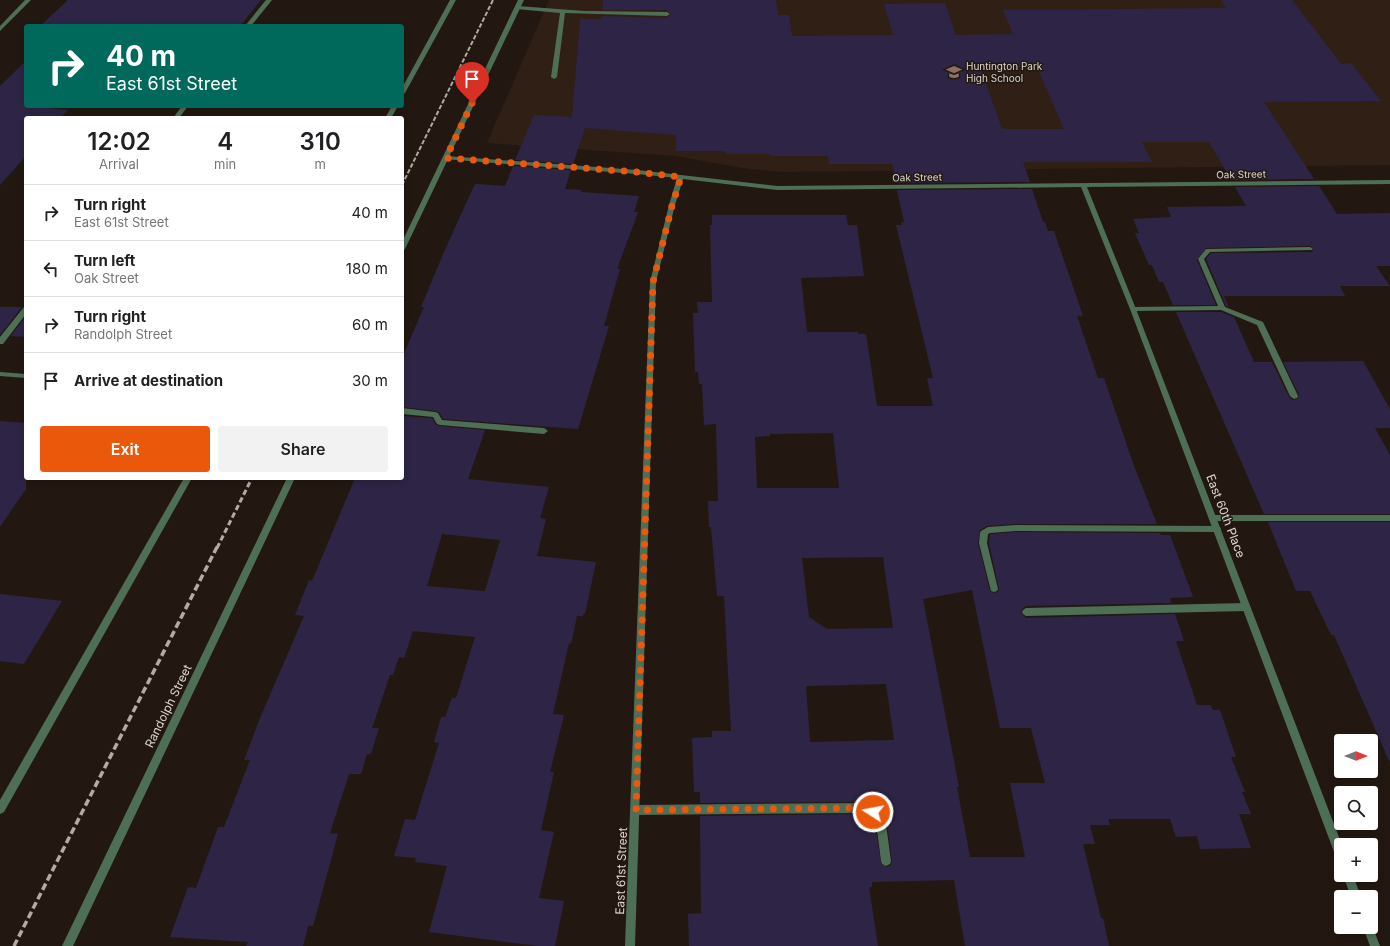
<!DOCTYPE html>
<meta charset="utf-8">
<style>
:root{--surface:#fff;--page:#f2f2f2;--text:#202124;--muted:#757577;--line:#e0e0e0;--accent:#ea580c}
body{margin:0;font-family:Inter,sans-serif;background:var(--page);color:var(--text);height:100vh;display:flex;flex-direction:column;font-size:15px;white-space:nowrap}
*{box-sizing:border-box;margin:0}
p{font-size:13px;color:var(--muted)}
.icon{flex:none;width:22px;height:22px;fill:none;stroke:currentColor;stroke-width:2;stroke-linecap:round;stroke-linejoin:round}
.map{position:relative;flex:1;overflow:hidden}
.drawer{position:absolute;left:24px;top:116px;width:380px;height:364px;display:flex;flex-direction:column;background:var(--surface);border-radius:4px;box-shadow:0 2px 6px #0003}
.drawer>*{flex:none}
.banner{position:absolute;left:24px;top:24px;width:380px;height:84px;border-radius:4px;box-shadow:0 2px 6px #0003;background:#00695c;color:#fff;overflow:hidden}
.needle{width:26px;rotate:90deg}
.tools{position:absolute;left:1334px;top:734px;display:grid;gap:8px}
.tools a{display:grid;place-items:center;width:44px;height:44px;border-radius:4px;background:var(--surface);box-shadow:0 2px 6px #0003;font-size:20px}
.pin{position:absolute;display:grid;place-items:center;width:34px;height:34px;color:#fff;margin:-41px -17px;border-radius:50% 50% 50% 0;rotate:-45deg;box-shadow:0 0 4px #0007}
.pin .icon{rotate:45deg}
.me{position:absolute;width:44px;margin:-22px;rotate:281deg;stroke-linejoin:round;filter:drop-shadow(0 0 3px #0008)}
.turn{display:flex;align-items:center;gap:14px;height:84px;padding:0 16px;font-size:18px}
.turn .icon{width:52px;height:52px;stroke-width:2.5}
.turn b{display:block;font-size:28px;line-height:34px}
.eta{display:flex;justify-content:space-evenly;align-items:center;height:68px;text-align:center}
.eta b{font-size:24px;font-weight:600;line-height:28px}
.primary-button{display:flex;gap:8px;margin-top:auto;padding:8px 16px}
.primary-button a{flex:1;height:46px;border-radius:4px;background:var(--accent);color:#fff;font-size:16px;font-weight:600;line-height:46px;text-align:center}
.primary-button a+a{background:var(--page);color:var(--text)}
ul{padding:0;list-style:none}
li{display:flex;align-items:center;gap:12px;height:56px;padding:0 16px;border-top:1px solid var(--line)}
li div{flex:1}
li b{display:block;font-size:15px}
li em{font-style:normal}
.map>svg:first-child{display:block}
.built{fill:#301f15}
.building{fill:#2e2546;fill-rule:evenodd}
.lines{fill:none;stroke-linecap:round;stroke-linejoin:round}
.service{fill:#4e6f56;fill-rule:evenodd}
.minor{fill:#4e6f56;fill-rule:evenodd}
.tertiary{fill:#4e6f56;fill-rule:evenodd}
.rail-far2{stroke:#b2aaa4;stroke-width:2;stroke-dasharray:4.5 2;stroke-linecap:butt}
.rail-far1{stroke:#b2aaa4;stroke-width:3;stroke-dasharray:5.5 3;stroke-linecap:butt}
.rail{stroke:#b2aaa4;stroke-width:3.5;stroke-dasharray:7 3.5;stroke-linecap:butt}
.route{stroke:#ea580c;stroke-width:7;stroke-dasharray:0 12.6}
.labels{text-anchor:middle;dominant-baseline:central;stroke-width:3;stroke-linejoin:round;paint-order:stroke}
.far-poi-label{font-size:10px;fill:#ddd5d0;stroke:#231811;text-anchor:start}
.far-street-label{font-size:10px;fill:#ddd5d0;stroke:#231811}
.street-label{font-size:12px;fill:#ddd5d0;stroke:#231811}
</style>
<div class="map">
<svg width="1390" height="946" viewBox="0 0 1390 946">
<rect width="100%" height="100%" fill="#231811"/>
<!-- built -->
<path class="built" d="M549,0H1390V165L782,172L749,169L676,156L487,143Z"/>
<!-- building -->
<path class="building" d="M68,0H261L240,26H40Z
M603,0H776L778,15H789L792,36L893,35L884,4L945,3L956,35L1013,34L1003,10L1226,8L1221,0H1292L1341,64L1351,63L1381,101L1264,102L1314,179L1231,180L1209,142H1142L1152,162H1023L1030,182L896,183L892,164H829L828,156H770V154H726V151H676V135L585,128L573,164L515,160L534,115L572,117L580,19H602V16L667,18L671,14L667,10H602ZM980,67H1037L1064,129H1002Z
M26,61V106H52L49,108L68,110L60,118H26V156L0,185V86Z
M513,166L571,170L565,189L582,190L581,192L639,196L634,212H638L617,269H620L604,326H609L578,429L443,419L439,412L435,411L402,407V358L424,307H421L444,252L468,199L475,184L505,186Z
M1319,186L1337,214L1390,213V266H1376L1390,286H1340L1345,296H1224L1229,307L1226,306L1206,259L1211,253L1312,252L1314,249L1310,246L1206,248L1197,260L1216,305H1173L1163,282H1159L1152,265H1149L1135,233H1139L1133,219L1171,217L1167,207L1246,206L1235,187Z
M1032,189L1043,222H1045L1048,231H1054L1083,316H1077L1098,378H1104L1134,466L1157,524H1016L987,526L980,530L978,543L990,591L994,593L998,592L999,589L989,543L990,534L1016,532L1160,533L1161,535H1170L1193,597L1170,598L1171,603L1026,606L1022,609L1021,613L1026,618L1175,614L1184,641H1176L1197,705H1210L1213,710H1220L1236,757H1231L1245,792H1242L1251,814H1239L1251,848L1200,849L1197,836L1176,837L1170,819H1108L1110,825H1090L1095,844H1083L1101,918H1103L1109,946H965L954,880L872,882V887H869L878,946H689L688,914L701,913L700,816L858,814L869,817L875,823L881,864L887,867L891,865L892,861L886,817L877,808L858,802L700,803V792H694L692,738L712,737V731H731L724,596H717L711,527H709L708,501H718L716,424L704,425L702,384H699L698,372H695L693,313H698L697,302H712L710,225H712V215H846L848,225H857L864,276L801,278L807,332H858V334H866L877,406H933L927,378H933L896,225H902L901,222H904L897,190ZM833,433L839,488H757L755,437L770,436V434ZM883,557L893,628L827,629L809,617L802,558ZM972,590L1000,728H1031L1045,783H1010L1025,857H970L957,787H959L923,599ZM886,684L894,740L810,742L806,686Z
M0,307H22L0,335Z
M1176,312H1221L1234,317L1254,362H1272L1289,397L1293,400L1297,399L1299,395L1283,362L1363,361L1390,409V428H1375L1390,455V514H1264Z
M26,316V337L11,336Z
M402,416L432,418L436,425L440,426L485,430L468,479L549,487L540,518L546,519L537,556L596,562L585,614H583V616H577L571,644L569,643L553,714L564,715L550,772H554L541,830L554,832L539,898L564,901L555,946H538L429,932L447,866L415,862L416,858L394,856L405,819L415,820L439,743L434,742L441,717H445L452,698H456L475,637L413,631L404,658L399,657L393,675H390L372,728H379L371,754H367L361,774H349L330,833L338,834L313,926H308L303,946H246L248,942L170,937L188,887L196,888L218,827H224L250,760H244L260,718L304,616L295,615L309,580L312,581L355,478H402ZM442,534L500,540L485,591L427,586Z
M0,421L26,423V489L0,527Z
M1268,522H1390V763L1334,635H1331L1310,591H1296Z
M0,594L62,601L24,664L0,661Z"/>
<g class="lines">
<!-- service -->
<path class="service" d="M266,0H272L251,26H245Z
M518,6L584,11L667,12L670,14L667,16L565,13L557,77L554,79L551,77L560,13L516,9L515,8Z
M182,106H188L179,118H173Z
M1310,247L1313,249L1312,250L1210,252L1204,259L1225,307L1263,322L1298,396L1297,398L1294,399L1290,396L1257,325L1221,310L1133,311L1130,309L1133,307L1218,306L1198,259L1206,249Z
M24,307H26V314L3,344H0V337Z
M402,408L435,412L438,413L442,420L544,428L548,431L544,434L440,425L437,424L433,417L402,414Z
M1213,515H1390V521H1213L1210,520L1209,518L1210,516Z
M1016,525L1217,526L1220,527L1221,529L1220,531L1217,532L1016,531L990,533L988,534L987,543L998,589L997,591L994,592L991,591L979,543L980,533L981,531L988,527Z
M1246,603L1249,605L1250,607L1249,609L1246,611L1026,616L1023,614L1022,612L1023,610L1026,608Z
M858,803L877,809L885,817L891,861L890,864L886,866L882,864L881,861L876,822L870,816L858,813L636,815L632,813L631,810L632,807L636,805Z"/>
<!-- minor -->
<path class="minor" d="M25,0H31L0,31V26Z
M446,156L637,170L777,186L1390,180V184L1087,187L1136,309L1342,845L1341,862L1337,860L1336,857L1130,309L1081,187L777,190L683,179L675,205L656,282L635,946H625L650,282L669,205L677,178L637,174L444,159L443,158Z
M0,372L26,374V378L0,376Z
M1343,875H1353L1361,897H1351Z
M1371,923L1380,946H1370L1363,927H1371Z"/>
<!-- tertiary -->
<path class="tertiary" d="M450,0H456L405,93L402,95V88Z
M518,0H524L405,249L402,251V242Z
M392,106H398L391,118H385Z
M184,478H192L4,812L0,814V800Z
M287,478H295L73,946H62Z"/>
<!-- rail-far2 -->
<path class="rail-far2" d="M402,185L493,0"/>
<!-- rail-far1 -->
<path class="rail-far1" d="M217,548L252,478"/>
<!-- rail -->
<path class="rail" d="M14,946L217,547"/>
</g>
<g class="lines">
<!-- route -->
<path class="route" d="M472,103L446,158L637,172L681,177L672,206L653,282L636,810L858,808L873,812"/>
</g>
<!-- icons -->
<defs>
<g id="school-bare" transform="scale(1.2)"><path d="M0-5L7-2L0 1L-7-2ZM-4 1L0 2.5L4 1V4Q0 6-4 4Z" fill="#8d6e63" stroke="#231811" stroke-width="2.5" paint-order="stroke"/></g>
</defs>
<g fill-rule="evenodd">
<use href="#school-bare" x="954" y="72"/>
</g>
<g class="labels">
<!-- far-poi labels -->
<g class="far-poi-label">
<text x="966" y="66">Huntington Park<tspan x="966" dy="12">High School</tspan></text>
</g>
<!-- far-street labels -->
<g class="far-street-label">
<text transform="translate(1241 174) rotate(-1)">Oak Street</text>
<text transform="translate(917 177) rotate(-1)">Oak Street</text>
</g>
<!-- street labels -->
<g class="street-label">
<text transform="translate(1226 516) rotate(69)">East 60th Place</text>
<text transform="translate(168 706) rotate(-64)">Randolph Street</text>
<text transform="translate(621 871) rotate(-88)">East 61st Street</text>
</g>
</g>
</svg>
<div class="tools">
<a><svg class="needle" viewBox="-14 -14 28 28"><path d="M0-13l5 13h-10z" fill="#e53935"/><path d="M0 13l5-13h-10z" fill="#757577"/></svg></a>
<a><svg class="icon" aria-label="search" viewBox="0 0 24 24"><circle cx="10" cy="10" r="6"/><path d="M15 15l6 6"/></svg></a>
<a>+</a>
<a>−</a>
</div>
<div class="pin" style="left:472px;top:103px;background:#d93025"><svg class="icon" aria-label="arrive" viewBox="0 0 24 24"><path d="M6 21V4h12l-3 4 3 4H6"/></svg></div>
<svg class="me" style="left:873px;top:812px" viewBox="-20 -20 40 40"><circle r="17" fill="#ea580c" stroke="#fff" stroke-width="3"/><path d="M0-11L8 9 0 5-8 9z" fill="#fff"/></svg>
<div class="banner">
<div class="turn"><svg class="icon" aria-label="right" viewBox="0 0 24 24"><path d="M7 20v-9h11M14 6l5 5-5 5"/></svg><div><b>40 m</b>East 61st Street</div></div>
</div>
<section class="drawer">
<div class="eta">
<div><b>12:02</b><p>Arrival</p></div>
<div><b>4</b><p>min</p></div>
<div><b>310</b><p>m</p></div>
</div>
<ul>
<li><svg class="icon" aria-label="right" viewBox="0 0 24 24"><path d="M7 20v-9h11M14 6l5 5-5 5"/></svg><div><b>Turn right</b><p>East 61st Street</p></div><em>40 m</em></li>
<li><svg class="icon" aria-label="left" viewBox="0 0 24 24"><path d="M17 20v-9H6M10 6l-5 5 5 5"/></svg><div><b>Turn left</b><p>Oak Street</p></div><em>180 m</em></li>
<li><svg class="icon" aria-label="right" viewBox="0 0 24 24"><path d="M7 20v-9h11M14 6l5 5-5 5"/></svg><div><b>Turn right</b><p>Randolph Street</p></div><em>60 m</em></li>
<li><svg class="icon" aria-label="arrive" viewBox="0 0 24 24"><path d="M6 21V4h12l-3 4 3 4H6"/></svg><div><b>Arrive at destination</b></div><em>30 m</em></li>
</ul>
<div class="primary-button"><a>Exit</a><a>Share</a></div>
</section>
</div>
